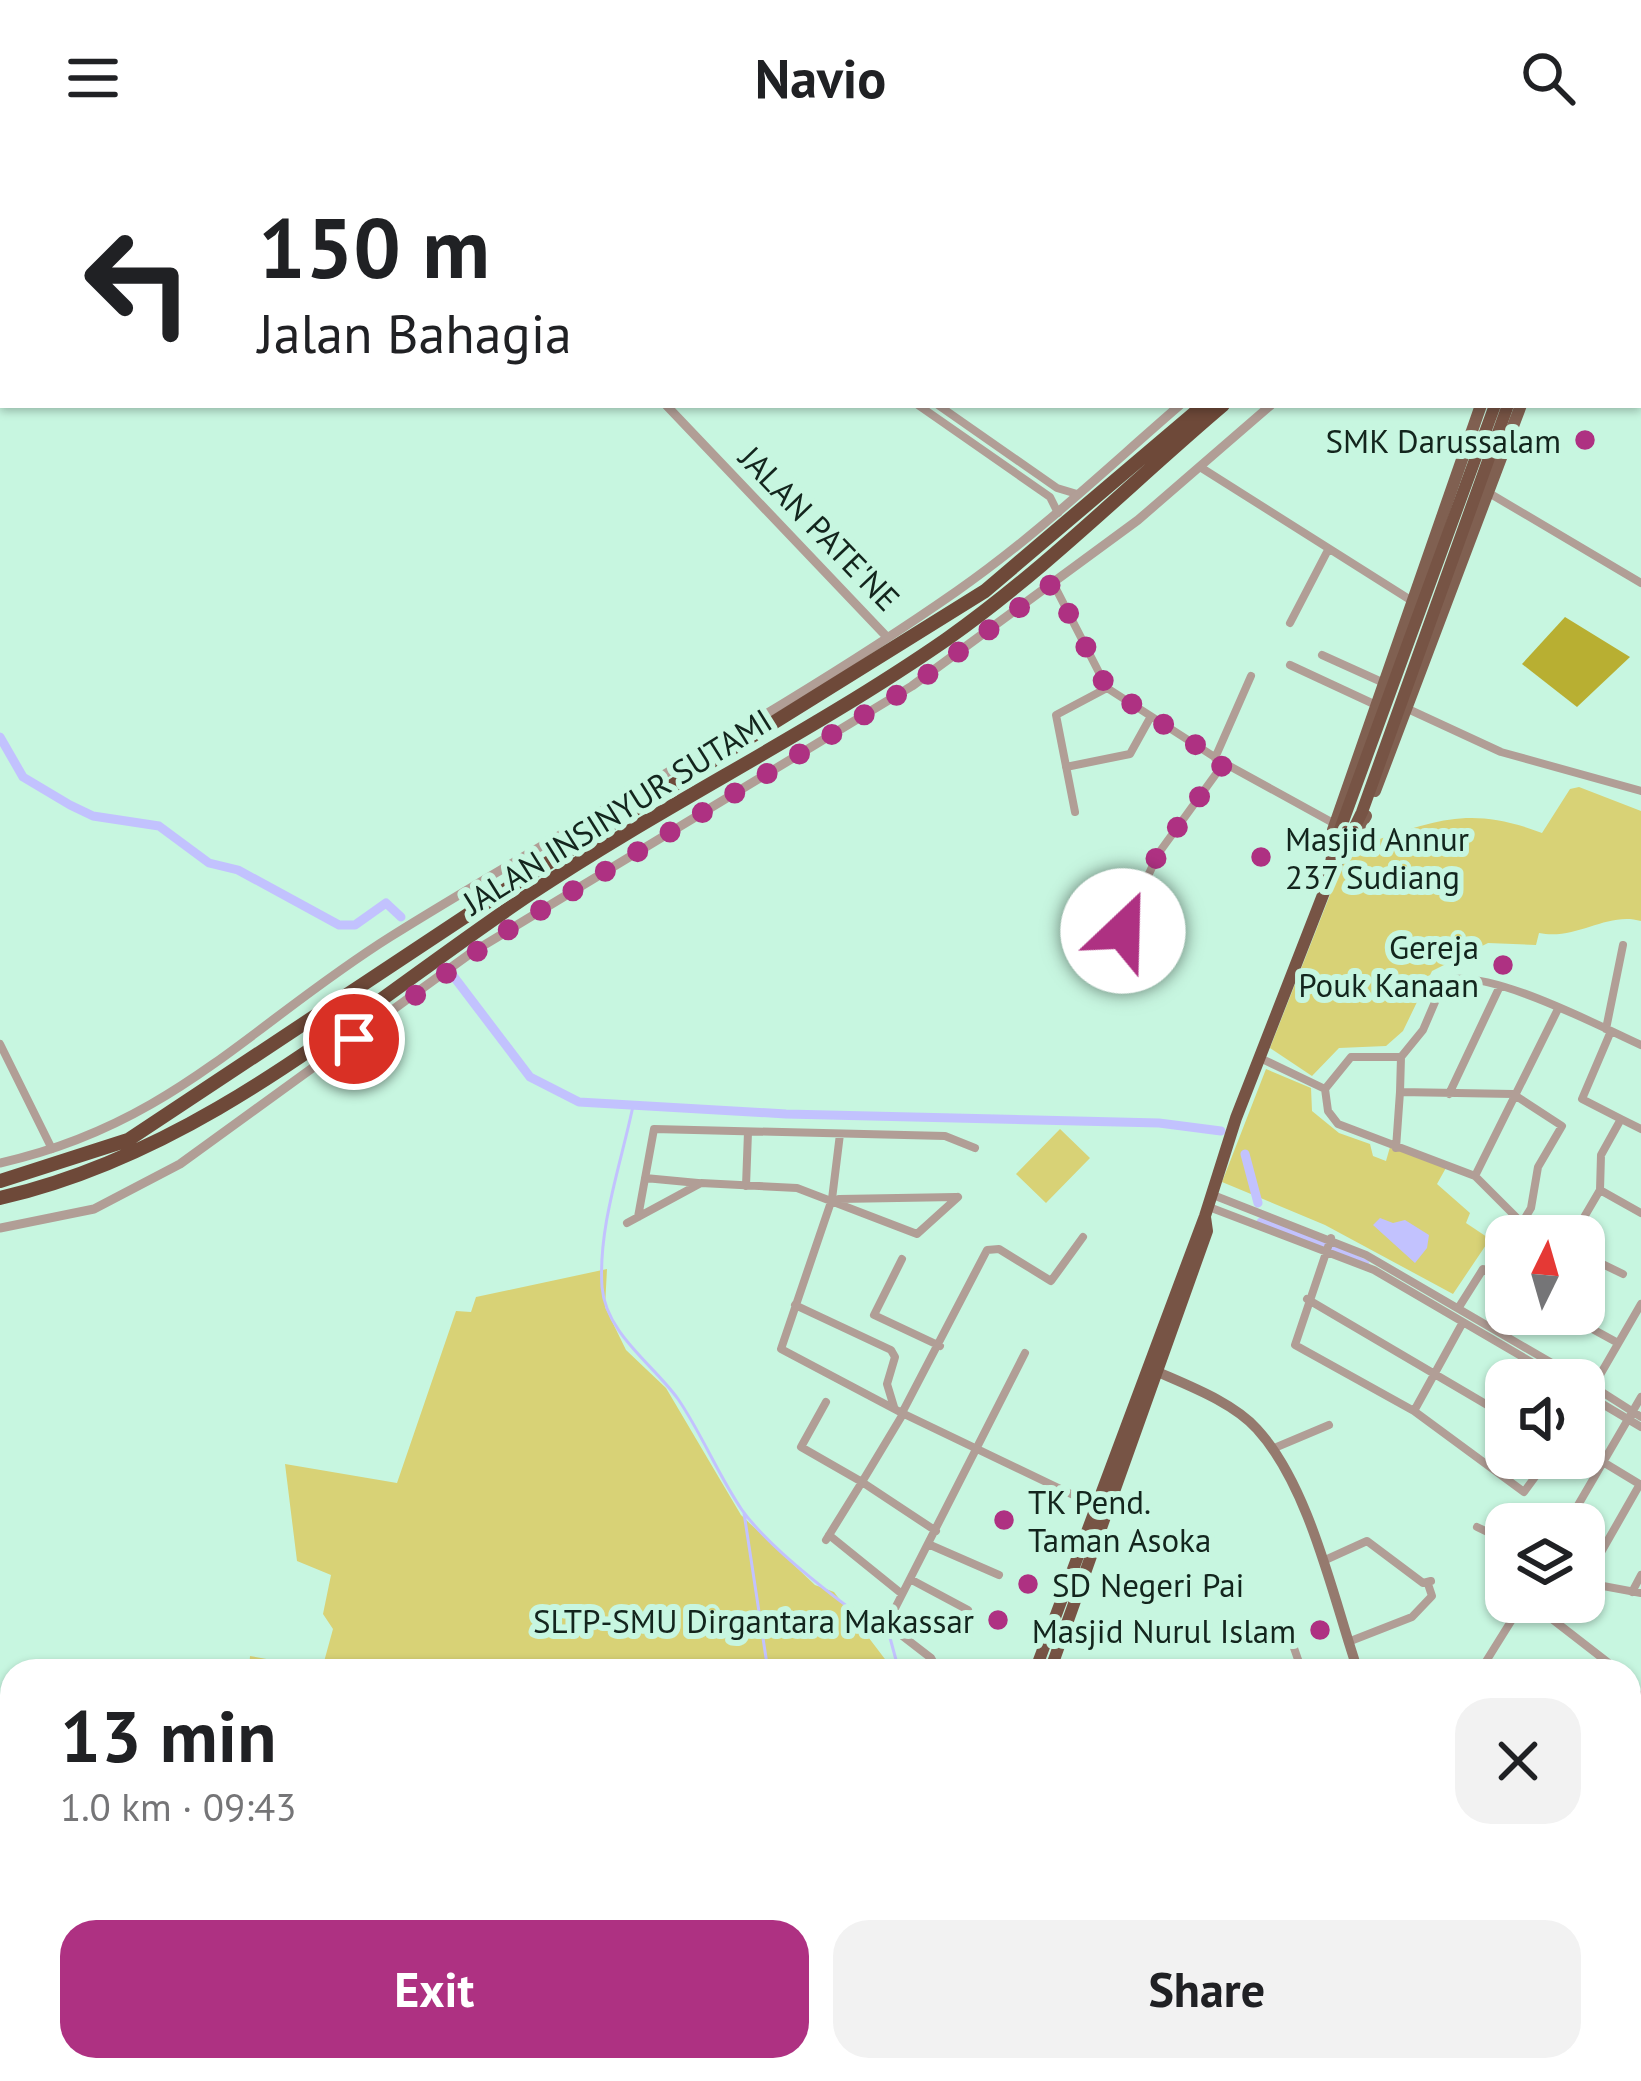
<!DOCTYPE html>
<meta charset="utf-8">
<style>
:root{--surface:#fff;--page:#f2f2f2;--text:#202124;--muted:#757577;--accent:#ae3182}
body{margin:0;font-family:"PT Sans",sans-serif;background:var(--page);color:var(--text);height:100vh;display:flex;flex-direction:column;font-size:45px;white-space:nowrap}
*{box-sizing:border-box;margin:0}
p{font-size:39px;color:var(--muted)}
.icon{flex:none;width:66px;height:66px;fill:none;stroke:currentColor;stroke-width:2;stroke-linecap:round;stroke-linejoin:round}
.map{position:relative;flex:1;overflow:hidden}
.side{position:absolute;left:0px;top:1503px;width:1641px;height:423px;display:flex;flex-direction:column;background:var(--surface);border-radius:36px 36px 0 0;box-shadow:0 3px 9px #0004}
.side>*{flex:none}
.banner{position:absolute;left:0px;top:0px;width:1641px;height:252px;box-shadow:0 3px 9px #0004;background:#fff;color:var(--text);overflow:hidden}
.needle{width:78px;rotate:5deg}
.tools{position:absolute;left:1485px;top:1059px;display:grid;gap:24px}
.tools a{display:grid;place-items:center;width:120px;height:120px;border-radius:24px;background:var(--surface);box-shadow:0 3px 9px #0004;font-size:60px}
.pin{position:absolute;display:grid;place-items:center;width:102px;height:102px;color:#fff;margin:-51px;border:6px solid #fff;border-radius:50%;box-shadow:0 3px 12px #0007}
.me{position:absolute;width:132px;margin:-66px;rotate:24deg;stroke-linejoin:round;filter:drop-shadow(0 0 9px #0008)}
.turn{display:flex;align-items:center;gap:42px;height:252px;padding:0 60px;font-size:54px}
.turn .icon{width:156px;height:156px;stroke-width:2.5}
.turn b{display:block;font-size:84px;line-height:102px}
.round{display:grid;place-items:center;flex:none;width:126px;height:126px;border-radius:36px;background:var(--page)}
.headline{display:flex;align-items:center;justify-content:space-between;height:204px;padding:0 60px}
h1{font-size:72px;font-weight:700;line-height:90px}
.button{display:flex;gap:24px;margin-top:auto;padding:24px 60px}
.button a{flex:1;height:138px;border-radius:36px;background:var(--accent);color:#fff;font-size:48px;font-weight:700;line-height:138px;text-align:center}
.button a+a{background:var(--page);color:var(--text)}
header{display:flex;justify-content:space-between;align-items:center;height:156px;padding:0 60px;background:var(--surface);font-size:54px;font-weight:700}
.map>svg:first-child{display:block}
.green{fill:#d8d276}
.forest{fill:#b8af32}
.water{fill:#c2c2fe}
.lines{fill:none;stroke-linecap:round;stroke-linejoin:round}
.stream{stroke:#c2c2fe;stroke-width:3}
.canal{stroke:#c2c2fe;stroke-width:9}
.minor{stroke:#b19e96;stroke-width:8}
.tertiary{stroke:#b19e96;stroke-width:9}
.secondary{stroke:#957a6e;stroke-width:10}
.primary{stroke:#806051;stroke-width:12}
.trunk{stroke:#775445;stroke-width:12}
.motorway{stroke:#6e4939;stroke-width:14}
.route{stroke:#ae3182;stroke-width:21;stroke-dasharray:0 37.8}
.poi-dot{fill:#ae3182;stroke:#c7f6e0;stroke-width:4.5}
.labels{text-anchor:middle;dominant-baseline:central;stroke-width:12;stroke-linejoin:round;paint-order:stroke}
.poi-label{font-size:33px;fill:#13251d;stroke:#c7f6e0;text-anchor:end}
.street-label{font-size:33px;fill:#13251d;stroke:#c7f6e0}
</style>
<header><svg class="icon" aria-label="menu" viewBox="0 0 24 24"><path d="M4 6h16M4 12h16M4 18h16"/></svg>Navio<svg class="icon" aria-label="search" viewBox="0 0 24 24"><circle cx="10" cy="10" r="6"/><path d="M15 15l6 6"/></svg></header>
<div class="map">
<svg width="1641" height="1925" viewBox="0 0 1641 1925">
<rect width="100%" height="100%" fill="#c7f6e0"/>
<!-- green -->
<path class="green" d="M1579,631L1641,655V765C1607,755 1576,785 1539,777L1536,789L1488,787L1432,815L1403,875L1386,890L1339,892L1312,920L1270,892L1348,693L1366,698L1374,685C1441,662 1474,651 1542,677L1570,633Z
M1266,913L1311,932L1312,955L1339,977L1370,988L1373,1000L1386,1005L1390,991L1447,1010L1437,1028L1470,1057L1466,1067L1490,1083L1453,1138L1325,1069L1222,1026Z
M1060,973L1090,1002L1046,1047L1016,1018Z
M607,1113L605,1151L626,1194L666,1232L741,1359L815,1429L834,1436L894,1515H249L250,1500L322,1513L333,1473L323,1458L331,1419L297,1405L285,1308L397,1327L456,1155L471,1156L476,1141Z
M152,1914H743L739,1922L744,1925H155Z"/>
<!-- forest -->
<path class="forest" d="M1565,461L1630,501L1577,551L1522,508Z"/>
<!-- water -->
<path class="water" d="M1380,1062L1393,1067L1405,1064L1429,1079L1427,1092L1415,1107L1373,1069Z"/>
<g class="lines">
<!-- stream -->
<path class="stream" d="M633,950C621,1008 598,1071 602,1131C606,1178 653,1208 678,1243C702,1278 718,1319 742,1354C769,1392 849,1455 889,1478L899,1515
M744,1357L768,1515
M1287,1914L1301,1925"/>
<!-- canal -->
<path class="canal" d="M0,581L23,621L70,649L93,660L159,670L209,707L238,714L339,769H355L386,747L401,761
M448,813L530,921L579,946L786,958L1159,967L1221,975
M1245,998L1258,1047
M1261,1066L1323,1090
M1334,1094L1365,1108"/>
<!-- minor -->
<path class="minor" d="M905,0L911,3
M974,0L980,3
M287,3L289,0
M529,3L531,0
M774,3L775,0
M815,3H821
M988,3L990,0
M1000,3L1001,0
M1287,3L1289,0
M918,249L1050,341L1058,357
M938,249L1057,332L1077,338
M1200,311L1412,445
M1489,337L1641,427
M1053,427L1107,532L1224,607L1335,668
M1290,467L1328,394
M1322,499L1384,527
M1290,509L1376,549
M1408,553L1501,596L1641,635
M1215,602L1251,520
M1066,611L1130,598L1150,562
M1075,656L1056,559L1107,532
M1123,775L1158,698L1224,607
M1606,873L1623,789
M1611,875L1582,943L1621,963L1601,999L1600,1034L1641,1057
M0,888L52,993
M1260,902L1325,933L1351,901H1401
M1325,933L1328,955L1338,968L1475,1020L1522,1067L1531,1052L1538,1011L1562,970L1513,938L1400,936L1401,901L1423,874L1444,825C1485,810 1599,870 1641,889
M1449,938L1500,830
M1621,963L1641,973
M840,978L832,1043L781,1193L902,1257
M1396,992L1400,936
M1475,1020L1557,855
M645,1022L698,1027
M746,1030L748,976
M1213,1039L1366,1099L1581,1224
M839,1043L956,1041
M1209,1051L1374,1114L1562,1224
M638,1061L654,973L945,980L975,992
M627,1067L701,1027L797,1032L917,1078L958,1041
M1522,1067L1548,1080
M1573,1080L1600,1034
M1083,1081L1051,1125L999,1093L987,1094L902,1257L1096,1350
M1331,1082L1295,1189L1414,1255L1463,1166
M1584,1099L1623,1118
M902,1103L874,1159L940,1190
M1307,1143L1506,1260
M795,1149L891,1194L895,1201L887,1228L894,1251
M1459,1151L1483,1113L1506,1123
M1565,1158L1618,1187
M1591,1229L1641,1261
M1593,1231L1641,1148
M1584,1237L1641,1271
M826,1246L801,1291L862,1326L903,1258
M1414,1255L1524,1336L1549,1302
M1272,1293L1329,1269
M1603,1306L1641,1329
M1567,1368L1641,1241
M1477,1371L1506,1385
M829,1379L902,1438
M826,1384L862,1326L936,1375
M928,1388L999,1419
M1323,1405L1367,1385L1423,1427L1431,1425
M910,1423L968,1454
M1584,1426L1640,1328
M1587,1427L1641,1437
M1632,1436L1641,1419
M1530,1446L1619,1515
M1348,1486L1412,1461L1432,1440L1428,1428
M1294,1492L1302,1515
M938,1515L931,1502L887,1468L1025,1197
M1480,1515L1523,1446
M1629,1527L1641,1542
M1629,1609L1635,1610
M1629,1645L1641,1644
M1629,1825L1638,1829
M1629,1840L1641,1844
M1629,1898L1641,1861
M1124,1914L1146,1925
M1145,1914L1165,1925
M1230,1914L1238,1925
M1624,1914L1637,1922
M1190,1925L1198,1914
M1335,1925L1350,1914
M1423,1925L1441,1914"/>
<!-- tertiary -->
<path class="tertiary" d="M417,0L421,3
M1475,3L1482,0
M666,249L886,480
M0,1007C171,969 250,869 390,781C577,664 775,562 957,435C1036,380 1107,312 1180,249
M0,1072L94,1053L180,1008L471,797L912,530L1138,364L1271,249"/>
<!-- secondary -->
<path class="secondary" d="M1151,1213C1184,1228 1232,1245 1257,1273C1310,1331 1333,1442 1358,1515
M1537,1914L1543,1925"/>
<!-- primary -->
<path class="primary" d="M1573,3L1574,0
M1609,3L1610,0
M1622,3L1626,0
M1375,635L1521,249
M1334,690L1333,674L1481,249
M1346,694L1366,660"/>
<!-- trunk -->
<path class="trunk" d="M1582,3L1583,0
M1595,3L1596,0
M1328,723L1334,690L1495,249
M1035,1515L1205,1060L1236,962L1328,726L1362,656L1508,249
M1050,1515L1207,1075L1205,1061
M850,1925L855,1914"/>
<!-- motorway -->
<path class="motorway" d="M1560,0L1562,3
M1489,3L1492,0
M1516,3L1520,0
M0,1025L128,984L516,727L985,435L1204,249
M0,1042C205,995 360,852 530,738C665,648 813,576 947,483C1046,413 1131,327 1223,249"/>
</g>
<g class="lines">
<!-- route -->
<path class="route" d="M354,883L503,777L912,530L1053,427L1107,532L1224,607L1158,698L1123,775"/>
</g>
<!-- markers -->
<g class="poi-dot">
<circle cx="1585" cy="284" r="12"/>
<circle cx="1261" cy="701" r="12"/>
<circle cx="1503" cy="809" r="12"/>
<circle cx="1004" cy="1364" r="12"/>
<circle cx="1028" cy="1428" r="12"/>
<circle cx="998" cy="1464" r="12"/>
<circle cx="1320" cy="1474" r="12"/>
</g>
<g class="labels">
<!-- poi labels -->
<g class="poi-label">
<text x="1561" y="284">SMK Darussalam</text>
<text x="1285" y="682" text-anchor="start">Masjid Annur<tspan x="1285" dy="38">237 Sudiang</tspan></text>
<text x="1479" y="790">Gereja<tspan x="1479" dy="38">Pouk Kanaan</tspan></text>
<text x="1028" y="1345" text-anchor="start">TK Pend.<tspan x="1028" dy="38">Taman Asoka</tspan></text>
<text x="1052" y="1428" text-anchor="start">SD Negeri Pai</text>
<text x="974" y="1464">SLTP-SMU Dirgantara Makassar</text>
<text x="1296" y="1474">Masjid Nurul Islam</text>
</g>
<!-- street labels -->
<g class="street-label">
<text transform="translate(820 372) rotate(46)">JALAN PATE'NE</text>
<text transform="translate(617 655) rotate(-32)">JALAN INSINYUR SUTAMI</text>
</g>
</g>
</svg>
<div class="tools">
<a><svg class="needle" viewBox="-14 -14 28 28"><path d="M0-13l5 13h-10z" fill="#e53935"/><path d="M0 13l5-13h-10z" fill="#757577"/></svg></a>
<a><svg class="icon" aria-label="sound" viewBox="0 0 24 24"><path d="M4 9h4l5-4v14l-5-4H4zM17 9q2 3 0 6"/></svg></a>
<a><svg class="icon" aria-label="layers" viewBox="0 0 24 24"><path d="M12 4l9 5-9 5-9-5zM3 14l9 5 9-5"/></svg></a>
</div>
<div class="pin" style="left:354px;top:883px;background:#d93025"><svg class="icon" aria-label="arrive" viewBox="0 0 24 24"><path d="M6 21V4h12l-3 4 3 4H6"/></svg></div>
<svg class="me" style="left:1123px;top:775px" viewBox="-20 -20 40 40"><circle r="19" fill="#fff"/><path d="M0-13L10 11 0 6-10 11z" fill="#ae3182"/></svg>
<div class="banner">
<div class="turn"><svg class="icon" aria-label="left" viewBox="0 0 24 24"><path d="M17 20v-9H6M10 6l-5 5 5 5"/></svg><div><b>150 m</b>Jalan Bahagia</div></div>
</div>
<section class="side">
<div class="headline"><div><h1>13 min</h1><p>1.0 km · 09:43</p></div><a class="round"><svg class="icon" aria-label="close" viewBox="0 0 24 24"><path d="M6 6l12 12M18 6L6 18"/></svg></a></div>
<div class="button"><a>Exit</a><a>Share</a></div>
</section>
</div>
